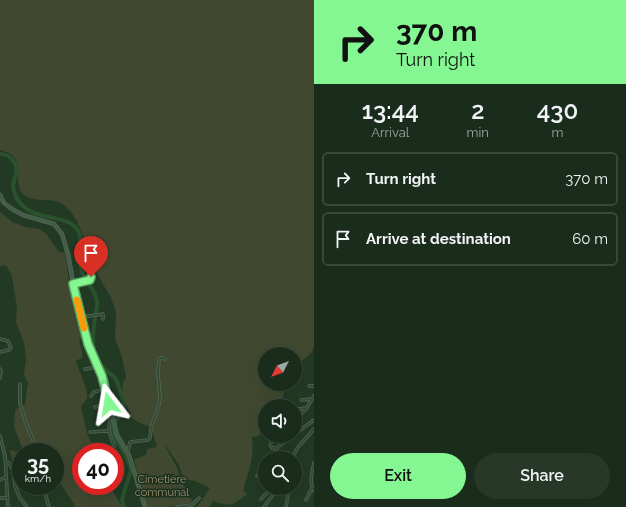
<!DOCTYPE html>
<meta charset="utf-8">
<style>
:root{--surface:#1a2c1b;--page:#273828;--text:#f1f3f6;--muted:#9fa7a3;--line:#38483a;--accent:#84f792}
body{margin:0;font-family:Raleway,sans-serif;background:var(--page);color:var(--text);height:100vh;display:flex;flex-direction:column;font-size:15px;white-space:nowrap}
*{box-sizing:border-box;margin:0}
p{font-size:13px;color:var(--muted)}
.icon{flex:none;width:22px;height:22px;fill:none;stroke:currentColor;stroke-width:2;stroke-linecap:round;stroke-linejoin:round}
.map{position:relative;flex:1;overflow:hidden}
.panel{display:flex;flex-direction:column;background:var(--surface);width:312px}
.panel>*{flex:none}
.hud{background:#84f792;color:#111;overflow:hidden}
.needle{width:26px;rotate:228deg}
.fabs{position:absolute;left:258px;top:347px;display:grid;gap:8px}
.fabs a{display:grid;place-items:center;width:44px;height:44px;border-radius:50%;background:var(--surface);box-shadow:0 4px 16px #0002,0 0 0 1px var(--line);font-size:20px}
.speed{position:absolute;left:12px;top:443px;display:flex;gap:8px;font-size:20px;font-weight:700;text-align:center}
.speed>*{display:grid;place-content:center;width:52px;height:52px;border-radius:50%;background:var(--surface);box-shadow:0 4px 16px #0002,0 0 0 1px var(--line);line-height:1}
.speed small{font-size:10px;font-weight:400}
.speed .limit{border:6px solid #d22;background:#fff;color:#111}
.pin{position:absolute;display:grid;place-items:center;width:34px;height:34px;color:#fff;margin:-41px -17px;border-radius:50% 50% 50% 0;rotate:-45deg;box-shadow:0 0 4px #0007}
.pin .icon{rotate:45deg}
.me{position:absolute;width:44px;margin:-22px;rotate:346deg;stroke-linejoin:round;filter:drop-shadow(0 0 3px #0008)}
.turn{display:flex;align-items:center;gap:14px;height:84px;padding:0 16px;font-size:18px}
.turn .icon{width:52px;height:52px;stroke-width:2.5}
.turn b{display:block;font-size:28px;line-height:34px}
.eta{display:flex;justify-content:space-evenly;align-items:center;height:68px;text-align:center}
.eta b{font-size:24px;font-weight:600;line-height:28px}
.action{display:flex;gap:8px;margin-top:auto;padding:8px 16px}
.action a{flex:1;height:46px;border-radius:24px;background:var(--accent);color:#111;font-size:16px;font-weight:600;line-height:46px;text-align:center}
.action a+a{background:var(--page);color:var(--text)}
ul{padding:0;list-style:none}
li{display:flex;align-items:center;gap:12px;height:54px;margin:0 8px 6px;padding:0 8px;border:2px solid var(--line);border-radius:6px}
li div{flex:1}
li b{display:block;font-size:15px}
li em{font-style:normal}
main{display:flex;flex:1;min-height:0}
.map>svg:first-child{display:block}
.green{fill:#404930}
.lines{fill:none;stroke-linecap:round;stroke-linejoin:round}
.river{stroke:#29522d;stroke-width:4}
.street-casing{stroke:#536856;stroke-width:3.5}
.secondary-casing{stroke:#536856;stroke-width:4.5}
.street{stroke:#354a37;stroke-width:2}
.secondary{stroke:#435d47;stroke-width:3}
.route-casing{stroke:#56a15f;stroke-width:10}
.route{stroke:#84f792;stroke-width:7}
.slow{stroke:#f59e0b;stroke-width:7}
.labels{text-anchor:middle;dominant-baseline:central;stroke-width:3;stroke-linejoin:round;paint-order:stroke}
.park-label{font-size:11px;fill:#9c916f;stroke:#1b2f1d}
</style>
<main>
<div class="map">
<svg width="314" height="507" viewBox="0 0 314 507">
<rect width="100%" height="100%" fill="#223a24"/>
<!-- green -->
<path class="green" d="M0,0H314V347L311,353L301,362L295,360V354H265V384H291L285,390L280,406H265V415L259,436L252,437C254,459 249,470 243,490L247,494C232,506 232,507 213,501L209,507H197L210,488L195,481L184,479L179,465L166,446H165L176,466L186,490L192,501L191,503L167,507H147L134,460L146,455L147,449L157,447L151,427L140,423L132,418L122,395L123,383L126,377L122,357L115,339L116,312L111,298L89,259L98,256L94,245L85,242C82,229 72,208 59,202C49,198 33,203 23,194C10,182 31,157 0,150Z
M0,212L12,222L25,227L40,229L47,235L59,252L65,253L69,280L83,336L79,340L83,357L76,361C78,369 89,391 87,398C86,400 83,404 81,406L87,433L95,452H81V486H110C113,494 119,499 122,507H76L60,483L55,482V452H24L14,427L15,410L25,404L28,383L24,375L26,359L24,343L16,322L17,307L12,276L6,265L0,266Z
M10,450L21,453V486H32L22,490L14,469Z"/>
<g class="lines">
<!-- river -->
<path class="river" d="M0,154C11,154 18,164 16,174C15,178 13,182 13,186C14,191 15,197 18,200C32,222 63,213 76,228C83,236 79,242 79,251C79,258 80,266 82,272C86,283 96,290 97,301C98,307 95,313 95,319C93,329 92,346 95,355C99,367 107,370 115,378C118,382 124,402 124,407C123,416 114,420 112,428L117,442L124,452L131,470L122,499L124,507"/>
<!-- street casing -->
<g class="street-casing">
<path id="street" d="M73,284L90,280L91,277
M82,317L103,314V319
M0,339L8,341L11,348L9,350L0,352
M0,369L1,371L0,378
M85,369L97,367
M20,384V403L26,423L38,452
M309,386H314
M91,396L94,392L105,389
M301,400L312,399
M95,407L109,403
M296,409L307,408
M112,416L110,417L109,431L114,446L113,452
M295,420L306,409L314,396
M90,432L108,431
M295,434L314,420
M0,436L5,456L8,507
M280,436L272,441L270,445L272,448H277L292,436
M128,451L130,442L148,440L150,438L151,428L159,405L160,397L158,373L159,359L162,358L165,359
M274,458L277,448
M292,458L298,447L314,429
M6,462L9,463L13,470L15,486L20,498L27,507
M314,463C312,471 309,483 314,491
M295,473L297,472L298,473L297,482
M257,476L265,473
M0,480L6,477
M43,486L49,507
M0,498H7
M261,499L272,488
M306,500L312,488
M177,507L192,505L199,498
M264,507L278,488
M286,507L289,488"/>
</g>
<!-- secondary casing -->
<g class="secondary-casing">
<path id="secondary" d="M0,195L4,203L12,209L23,215L54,224L62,234L68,254L73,282L91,354L102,376L117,435L129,455L145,507"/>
</g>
<!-- street -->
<use href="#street" class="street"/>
<!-- secondary -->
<use href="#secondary" class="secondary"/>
</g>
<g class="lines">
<!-- route casing -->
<g class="route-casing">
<path id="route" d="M91,277L90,280L73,284L88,344L102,376L109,404"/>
</g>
<!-- route -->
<use href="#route" class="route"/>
<!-- slow -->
<path class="slow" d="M77,300L84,328"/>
</g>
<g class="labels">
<!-- park labels -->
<g class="park-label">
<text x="162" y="479">Cimetière<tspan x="162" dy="13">communal</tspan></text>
</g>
</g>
</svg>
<div class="fabs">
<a><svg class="needle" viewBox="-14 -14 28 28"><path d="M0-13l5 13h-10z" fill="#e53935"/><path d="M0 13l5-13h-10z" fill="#9fa7a3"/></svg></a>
<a><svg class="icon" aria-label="sound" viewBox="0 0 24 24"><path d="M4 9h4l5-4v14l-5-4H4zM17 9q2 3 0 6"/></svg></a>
<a><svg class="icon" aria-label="search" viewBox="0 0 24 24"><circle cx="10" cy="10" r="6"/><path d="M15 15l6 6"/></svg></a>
</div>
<div class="speed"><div>35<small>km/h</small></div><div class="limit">40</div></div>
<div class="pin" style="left:91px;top:277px;background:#d93025"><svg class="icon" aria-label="arrive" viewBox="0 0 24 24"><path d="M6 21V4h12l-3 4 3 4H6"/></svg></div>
<svg class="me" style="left:109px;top:404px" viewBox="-20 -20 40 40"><path d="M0-17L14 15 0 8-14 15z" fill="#84f792" stroke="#fff" stroke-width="4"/></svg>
</div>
<section class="panel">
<div class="hud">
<div class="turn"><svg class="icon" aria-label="right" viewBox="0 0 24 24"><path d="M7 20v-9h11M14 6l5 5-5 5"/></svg><div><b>370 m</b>Turn right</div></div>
</div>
<div class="eta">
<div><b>13:44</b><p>Arrival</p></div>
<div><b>2</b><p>min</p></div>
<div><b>430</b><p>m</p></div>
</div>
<ul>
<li><svg class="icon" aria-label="right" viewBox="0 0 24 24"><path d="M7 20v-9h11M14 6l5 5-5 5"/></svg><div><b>Turn right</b></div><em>370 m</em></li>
<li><svg class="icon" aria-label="arrive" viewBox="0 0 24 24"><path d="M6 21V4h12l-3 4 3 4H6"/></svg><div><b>Arrive at destination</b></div><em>60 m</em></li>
</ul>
<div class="action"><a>Exit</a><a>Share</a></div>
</section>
</main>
